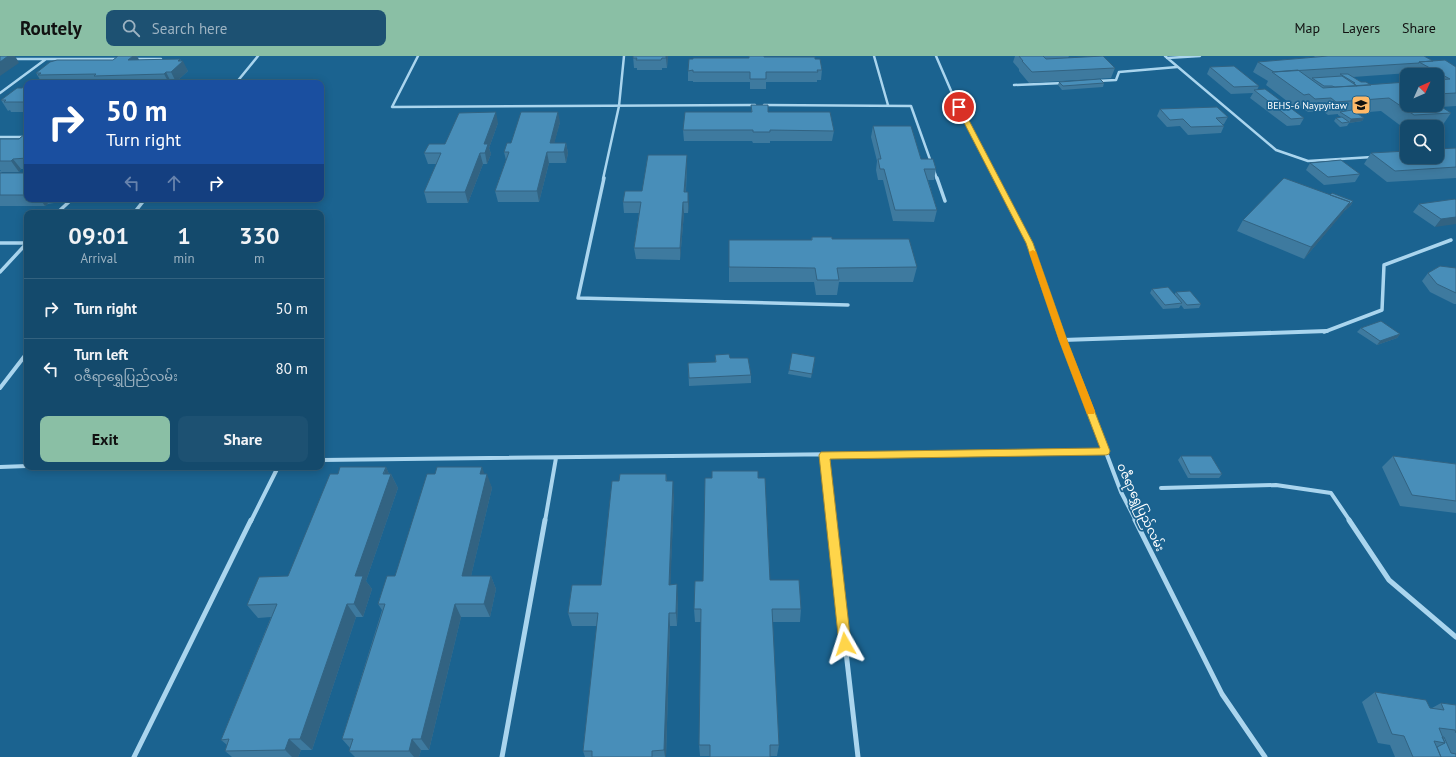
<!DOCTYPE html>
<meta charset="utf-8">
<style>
:root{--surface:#144a6c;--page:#1d5172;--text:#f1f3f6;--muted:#9db3c2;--line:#33627f;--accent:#8abfa5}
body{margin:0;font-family:"PT Sans","Noto Sans Myanmar",sans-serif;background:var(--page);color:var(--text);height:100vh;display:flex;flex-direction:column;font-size:15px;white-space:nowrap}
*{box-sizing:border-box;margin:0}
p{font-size:13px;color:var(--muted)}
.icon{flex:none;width:22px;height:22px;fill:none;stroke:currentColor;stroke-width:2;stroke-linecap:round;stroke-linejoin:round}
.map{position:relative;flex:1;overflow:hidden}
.details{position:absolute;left:24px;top:154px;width:300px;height:260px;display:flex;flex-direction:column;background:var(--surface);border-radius:8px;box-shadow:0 2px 10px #0003,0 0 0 1px var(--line)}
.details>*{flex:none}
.top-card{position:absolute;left:24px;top:24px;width:300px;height:122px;border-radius:8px;box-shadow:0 2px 10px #0003,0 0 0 1px var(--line);background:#1a4fa0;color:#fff;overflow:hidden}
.needle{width:26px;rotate:45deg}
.buttons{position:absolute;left:1400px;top:12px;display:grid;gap:8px}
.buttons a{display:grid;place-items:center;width:44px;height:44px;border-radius:8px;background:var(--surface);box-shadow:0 2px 10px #0003,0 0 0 1px var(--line);font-size:20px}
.pin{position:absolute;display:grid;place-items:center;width:34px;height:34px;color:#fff;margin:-17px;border:2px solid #fff;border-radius:50%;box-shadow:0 1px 4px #0007}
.me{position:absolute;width:44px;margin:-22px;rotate:354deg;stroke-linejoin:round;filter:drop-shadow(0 0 3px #0008)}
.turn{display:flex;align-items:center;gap:14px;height:84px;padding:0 16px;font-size:18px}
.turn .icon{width:52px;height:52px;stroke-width:2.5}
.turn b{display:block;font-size:28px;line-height:34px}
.lanes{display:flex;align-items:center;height:38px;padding:0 16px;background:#0003;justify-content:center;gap:20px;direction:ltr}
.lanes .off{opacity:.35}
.eta{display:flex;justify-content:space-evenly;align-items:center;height:68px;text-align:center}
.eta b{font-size:24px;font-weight:700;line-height:28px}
.action{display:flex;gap:8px;margin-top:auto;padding:8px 16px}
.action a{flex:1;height:46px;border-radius:8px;background:var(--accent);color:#111;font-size:16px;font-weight:700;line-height:46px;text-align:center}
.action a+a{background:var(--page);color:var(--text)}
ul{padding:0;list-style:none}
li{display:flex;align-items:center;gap:12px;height:60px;padding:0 16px;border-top:1px solid var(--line)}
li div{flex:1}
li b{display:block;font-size:15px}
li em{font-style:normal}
header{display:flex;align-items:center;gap:24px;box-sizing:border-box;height:56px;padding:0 20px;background:var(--accent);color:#111}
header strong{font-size:19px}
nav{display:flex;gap:22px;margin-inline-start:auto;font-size:14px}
.search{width:280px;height:36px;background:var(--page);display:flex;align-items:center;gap:10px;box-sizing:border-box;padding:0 14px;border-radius:8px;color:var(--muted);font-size:15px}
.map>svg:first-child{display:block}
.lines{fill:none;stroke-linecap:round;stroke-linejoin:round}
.street-far3{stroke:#aad5ee;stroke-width:2.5}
.street-far2{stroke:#aad5ee;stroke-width:3.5}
.street-far1{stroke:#aad5ee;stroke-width:4}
.street{stroke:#aad5ee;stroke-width:5}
.wall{fill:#3e7a9f;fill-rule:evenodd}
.shaded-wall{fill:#326382}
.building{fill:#488eb9;stroke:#326382}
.route{fill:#ffd54a;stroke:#a68a30}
.slow{fill:#f59e0b}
.labels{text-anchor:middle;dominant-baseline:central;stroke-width:3.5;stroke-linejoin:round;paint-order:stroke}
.far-poi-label{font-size:10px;fill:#fff;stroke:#1b6390;text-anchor:end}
.street-label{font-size:12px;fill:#fff;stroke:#1b6390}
</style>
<header>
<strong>Routely</strong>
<div class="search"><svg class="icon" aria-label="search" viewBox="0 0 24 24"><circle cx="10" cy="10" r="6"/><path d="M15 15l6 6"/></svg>Search here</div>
<nav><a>Map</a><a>Layers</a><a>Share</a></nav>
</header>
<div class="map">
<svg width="1456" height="701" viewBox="0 0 1456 701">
<rect width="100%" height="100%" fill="#1b6390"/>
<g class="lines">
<!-- street-far3 -->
<path class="street-far3" d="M418,0L392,51L755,49
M874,0L888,49
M936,0L952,37L996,123
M1165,0L1276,94L1308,105L1372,101
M1167,2L1200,0
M12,3H120
M134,3H161
M1097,25L1116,24L1119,16L1177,11
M236,27L258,0
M1014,29L1064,27
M0,37L46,3
M764,49L911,50L937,123
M0,81H27
M603,123L619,50L624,0"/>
<!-- street-far2 -->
<path class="street-far2" d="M604,122L578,242L848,249
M937,122L945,145
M996,122L1029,187L1060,276
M57,157L72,143
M134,157L145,143
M0,187H27
M0,216L27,187
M1324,276L1382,254L1384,209L1451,184"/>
<!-- street-far1 -->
<path class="street-far1" d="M1060,275L1121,436L1136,465
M1063,284L1327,275
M0,332L27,297
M824,399L831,465
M321,404L1106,395
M0,411L27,410
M1161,432L1276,429L1331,437L1350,465
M251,465L278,411
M545,465L556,402"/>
<!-- street -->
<path class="street" d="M831,464L858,701
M1135,464L1222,638L1265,701
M1349,464L1389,524L1456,581
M134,701L251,464
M502,701L545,464"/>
</g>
<!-- wall -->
<path class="wall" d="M118,0H137L139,4L180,3L188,15L176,26H171V27H42L36,17L113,4Z
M633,0H668L667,12H662V14H637V12H634Z
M1015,0H1069L1068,2L1115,12L1111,22L1029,27L1019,15V13L1013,6Z
M1315,0H1424L1433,5L1456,11V50L1441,51L1451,57L1442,70L1407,71V72L1405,73L1381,55L1357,57L1364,62L1362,65L1349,67L1347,70L1340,71L1334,65L1336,62L1341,61L1338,59V58L1328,59L1323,55L1308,56L1302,52H1296L1266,29L1268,25L1253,16L1258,6L1314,1ZM1409,17H1412L1411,19H1437V49L1361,26L1353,21Z
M764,1L815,3L822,14L821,24H817V26H766V33H750V26H693V25H688V15Z
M1210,11L1259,30L1257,34L1304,62L1300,69L1287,70L1250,42L1253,37L1231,38L1207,18Z
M1059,26L1104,27L1103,31L1062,34L1058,29Z
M27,30V56H11L10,54L8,55L1,44L22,32Z
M751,49L768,56L834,75L832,85H770V87H753L752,85H684L683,74L751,56Z
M1160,53L1228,61L1224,68H1223L1224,70L1221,77L1188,79L1180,70L1167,71L1157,60Z
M560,66L554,87H566L568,97L566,107H549L539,146H498L495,135L506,104L504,96Z
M498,67L489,92L491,98L487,108H483L468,147H427L424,136L437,108H428L424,97L445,88Z
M873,70L936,113L934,124H928L937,154L934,166L893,165L883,124H878L876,114L877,105L871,81Z
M27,76V113H21L19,116H1L2,117H27V143H59L54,147L48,148L45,150H0V115H1L0,114V83H19Z
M1456,92V122L1387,126L1364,108L1371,97Z
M1310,107L1360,118L1355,126L1324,129L1306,114Z
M687,110L686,136L689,147L688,157H684L680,204L636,203L634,192L639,157H624L623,146Z
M1330,139L1353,145L1351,149L1344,155L1304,203L1237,175L1243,164Z
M1456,144L1435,171L1413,156L1419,148Z
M812,181L832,183L917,211L913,226H839L837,239H816L814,226H729V184H811Z
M1456,212V248H1454L1430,236L1422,225L1428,217Z
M1152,233L1174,239L1176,236L1201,248L1199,252L1184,253L1181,249L1179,252L1163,253L1150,237Z
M1361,272L1400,278L1397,282L1377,289L1357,276Z
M715,299L730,302L751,319V327L689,330L688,307L715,306Z
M815,301L811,322L788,318L789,314Z
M1181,400L1222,418L1219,422H1188L1178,404Z
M1393,400L1456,408V457L1400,450L1382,411Z
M386,411L389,418H391L398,432L366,525L372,533L363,561H356L312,694H301L298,701H232L225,695L227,689L221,684L271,561L258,562L247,549L288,520L338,418Z
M485,418L492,432L471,520H491L496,533L490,561H461L429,694H421L419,701H355L349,695L350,692L342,683L382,554L378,548L395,520Z
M666,418L667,425L674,439L670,529L678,542L677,570H670L666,701H585L583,695L597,570H572L568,557L601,529L619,425Z
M770,524L801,553L800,566H772L779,689L777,700H700L699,689L701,566H695L694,553L703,525Z
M1375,636L1430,652H1432L1441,647L1456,649V701H1395L1390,689L1378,687L1362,646Z"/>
<!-- shaded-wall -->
<path class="shaded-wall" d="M8,0H15L18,5L19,7L0,20V6Z
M133,0H137L141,8L128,4Z
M666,0H668L667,12L666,2Z
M180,3L181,7L183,5L188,15L176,26L171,16L178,5Z
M166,16L171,26V27H169L164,18Z
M496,56L498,67L489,92L491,98L487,108L485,97L484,88Z
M558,56L560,66L552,96L550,87Z
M1364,62L1362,65L1349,67L1351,63Z
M566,87L568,97L566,107L564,96Z
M547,96L549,107L539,146L537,135Z
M480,97L483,108L468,147L465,136Z
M687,99V110L685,147L684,136Z
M13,103L21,113L19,116L11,105Z
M688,136L689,147L688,157Z
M40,143H45L48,148L45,150Z
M51,143H59L54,147Z
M1353,145L1351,149L1345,155L1347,151Z
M683,146L684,157L680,204V192Z
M1350,146L1343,157L1304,203L1311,191Z
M1456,161V168L1435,171L1441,163Z
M1400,278L1397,282L1377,289L1380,285Z
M386,411L390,420L391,418L398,432L366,525L372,533L363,561L354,548L355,520Z
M482,411L486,422L487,418L492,432L468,533L462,520Z
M673,425L674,439L670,542L669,529Z
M491,520L496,533L490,561L484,548Z
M677,528L678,542L677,570L676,557Z
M347,548L356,561L312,694L300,683Z
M455,548L461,561L429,694L421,683Z
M669,557L670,570L666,701H665L664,694Z
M289,683L301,694L298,701H292L285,694Z
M412,683L421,694L419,701H414L409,695Z"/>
<!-- building -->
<path class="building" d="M0,0H8L0,6Z
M118,0H133L128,4L180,3L178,5H183L171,16H166L164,18L94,20L96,18L38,19L41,17H36L50,6L57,4H113Z
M633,0H666V2H662L661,4H636L637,2H633Z
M749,0H764V1H815V3H820L822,14H817L818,16H766V23H750V16H693V14L688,15L689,3H693V2H749Z
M1019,0H1043L1046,3L1103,0L1115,12L1032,16L1022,5H1023Z
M1328,0H1424L1433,5L1419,6V7L1274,16L1258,6Z
M1445,4L1456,11V37L1437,38V24L1450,23L1419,6Z
M1234,10L1259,30L1234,31L1210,11Z
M1298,14L1323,32L1407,26V49H1437V48L1451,57L1414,59L1389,42L1336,46L1331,42L1315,43L1309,38L1304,39L1272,16Z
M1340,18H1348L1361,26H1366L1371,29L1357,30L1353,27H1355Z
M1342,20L1357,30L1335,31L1332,30H1324L1312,22Z
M1100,23L1104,27L1063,30L1059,26Z
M25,30H27V46H4L6,44H1L17,32H22Z
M1265,33L1304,62L1291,63L1254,34Z
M751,49H768V56H830L834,75L770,74V76H753V74H683L685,56H752Z
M1217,51L1228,61L1216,62L1224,70L1191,71L1183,63L1170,64L1160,53Z
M1352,54L1364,62L1351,63L1340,56Z
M496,56L484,88H488L485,97H480L465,136H424L441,97H424L429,88H445L459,57Z
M521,56H558L550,87H566L564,96H547L537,135H495L509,96H504L507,87H511Z
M1342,61L1349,66L1342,67L1336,62Z
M873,70H911L921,103H933L936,113H924L937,154H895L884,113H880L878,103H881Z
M27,76V102L13,103L11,105H0V83H19Z
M1456,92V111L1395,115L1371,97L1407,95V101H1437V93Z
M648,99H687L684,136H688V146H683L680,192H634L641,146H623L625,135H642Z
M1341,104L1360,118L1328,121L1310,107Z
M0,117H27V139H0Z
M1284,122L1350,146L1311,191L1243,164Z
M1332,137L1353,145L1347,151L1350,146L1330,139Z
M1455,143L1456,144V161L1441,163L1419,148Z
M812,181H832V183H909L917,211L837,212L839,224H817L815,212L729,211V184H812Z
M1440,210L1456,212V237L1437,228L1428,217Z
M1168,231L1182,247L1165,249L1152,233Z
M1190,235L1201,248L1187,249L1176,236Z
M1381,265L1400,278L1380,285L1361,272Z
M792,297L815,301L812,318L789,314Z
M729,298L730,302H748L751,319L689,322L688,307L716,306L715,299Z
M1181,400H1211L1222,418H1190Z
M1393,400L1456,408V445L1412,439Z
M340,411H386L383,418H391L355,520H363L354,548H347L300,683H289L285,694L225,695L229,683L221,684L277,548L247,549L259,521L288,520L330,418H338Z
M437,411H482L480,418H487L462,520H491L484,548H455L421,683H412L409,695H349L353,683H342L385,548H378L387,520H395L427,418H435Z
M712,415H758V422H765L770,524H799L801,553H772L779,689H770V701H710V689H699L701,553H694L695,525H703L705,422H712Z
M620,418H666V425H673L669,529L677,528L676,557H669L664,694L652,695V701H592V695H583L598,557H568L572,529H601L612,425H619Z
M1375,636L1426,644L1430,652L1444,654L1441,647L1456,649V677L1455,674L1439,672L1445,687L1434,685L1441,701H1413L1404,680L1392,678Z
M1442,681H1444L1451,697L1456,698V701H1441L1437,691L1445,687Z"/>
<!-- route -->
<path class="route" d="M959,49L962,51L1033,187L1067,284L1110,395L1109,398L1106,399L830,403L851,588L849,592L845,593L841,592L839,588L819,399L821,396L1100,392L1059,284L1026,187L956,51Z"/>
<!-- slow -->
<path class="slow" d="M1033,194L1036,196L1067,284L1095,355L1094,358H1087L1086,355L1059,284L1029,196Z"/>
<!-- icons -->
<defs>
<g id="school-square" transform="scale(1)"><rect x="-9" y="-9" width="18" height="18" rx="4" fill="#ffb968" stroke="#1b6390"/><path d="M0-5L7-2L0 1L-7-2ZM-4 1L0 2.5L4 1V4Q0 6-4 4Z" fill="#111"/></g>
</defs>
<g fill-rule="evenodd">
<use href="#school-square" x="1361" y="49"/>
</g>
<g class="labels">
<!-- far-poi labels -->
<g class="far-poi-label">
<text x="1347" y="49">BEHS-6 Naypyitaw</text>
</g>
<!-- street labels -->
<g class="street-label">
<text transform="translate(1141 451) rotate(65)">ဝဇီရာရွှေပြည်လမ်း</text>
</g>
</g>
</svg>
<div class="buttons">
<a><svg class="needle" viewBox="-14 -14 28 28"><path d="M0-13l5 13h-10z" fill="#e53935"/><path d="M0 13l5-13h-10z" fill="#9db3c2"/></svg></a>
<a><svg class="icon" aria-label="search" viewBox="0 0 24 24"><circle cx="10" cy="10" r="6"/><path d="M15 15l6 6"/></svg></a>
</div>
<div class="pin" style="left:959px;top:51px;background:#d93025"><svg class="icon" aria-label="arrive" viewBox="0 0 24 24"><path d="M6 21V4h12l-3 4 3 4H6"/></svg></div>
<svg class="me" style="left:845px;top:588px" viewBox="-20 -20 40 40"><path d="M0-17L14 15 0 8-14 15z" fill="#ffd54a" stroke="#fff" stroke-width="4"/></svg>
<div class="top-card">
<div class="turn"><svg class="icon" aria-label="right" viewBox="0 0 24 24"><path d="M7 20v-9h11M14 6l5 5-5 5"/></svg><div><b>50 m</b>Turn right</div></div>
<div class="lanes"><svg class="icon off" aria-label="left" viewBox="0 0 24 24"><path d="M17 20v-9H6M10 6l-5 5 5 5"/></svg><svg class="icon off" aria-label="ahead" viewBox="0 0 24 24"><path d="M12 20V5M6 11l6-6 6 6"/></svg><svg class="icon" aria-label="right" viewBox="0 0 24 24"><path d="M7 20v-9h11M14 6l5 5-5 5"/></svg></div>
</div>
<section class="details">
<div class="eta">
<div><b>09:01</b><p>Arrival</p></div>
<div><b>1</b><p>min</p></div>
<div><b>330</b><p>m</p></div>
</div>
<ul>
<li><svg class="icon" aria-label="right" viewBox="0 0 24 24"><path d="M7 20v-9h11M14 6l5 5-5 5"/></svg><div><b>Turn right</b></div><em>50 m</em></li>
<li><svg class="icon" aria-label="left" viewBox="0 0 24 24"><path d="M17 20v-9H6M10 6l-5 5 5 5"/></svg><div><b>Turn left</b><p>ဝဇီရာရွှေပြည်လမ်း</p></div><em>80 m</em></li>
</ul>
<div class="action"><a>Exit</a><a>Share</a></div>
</section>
</div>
